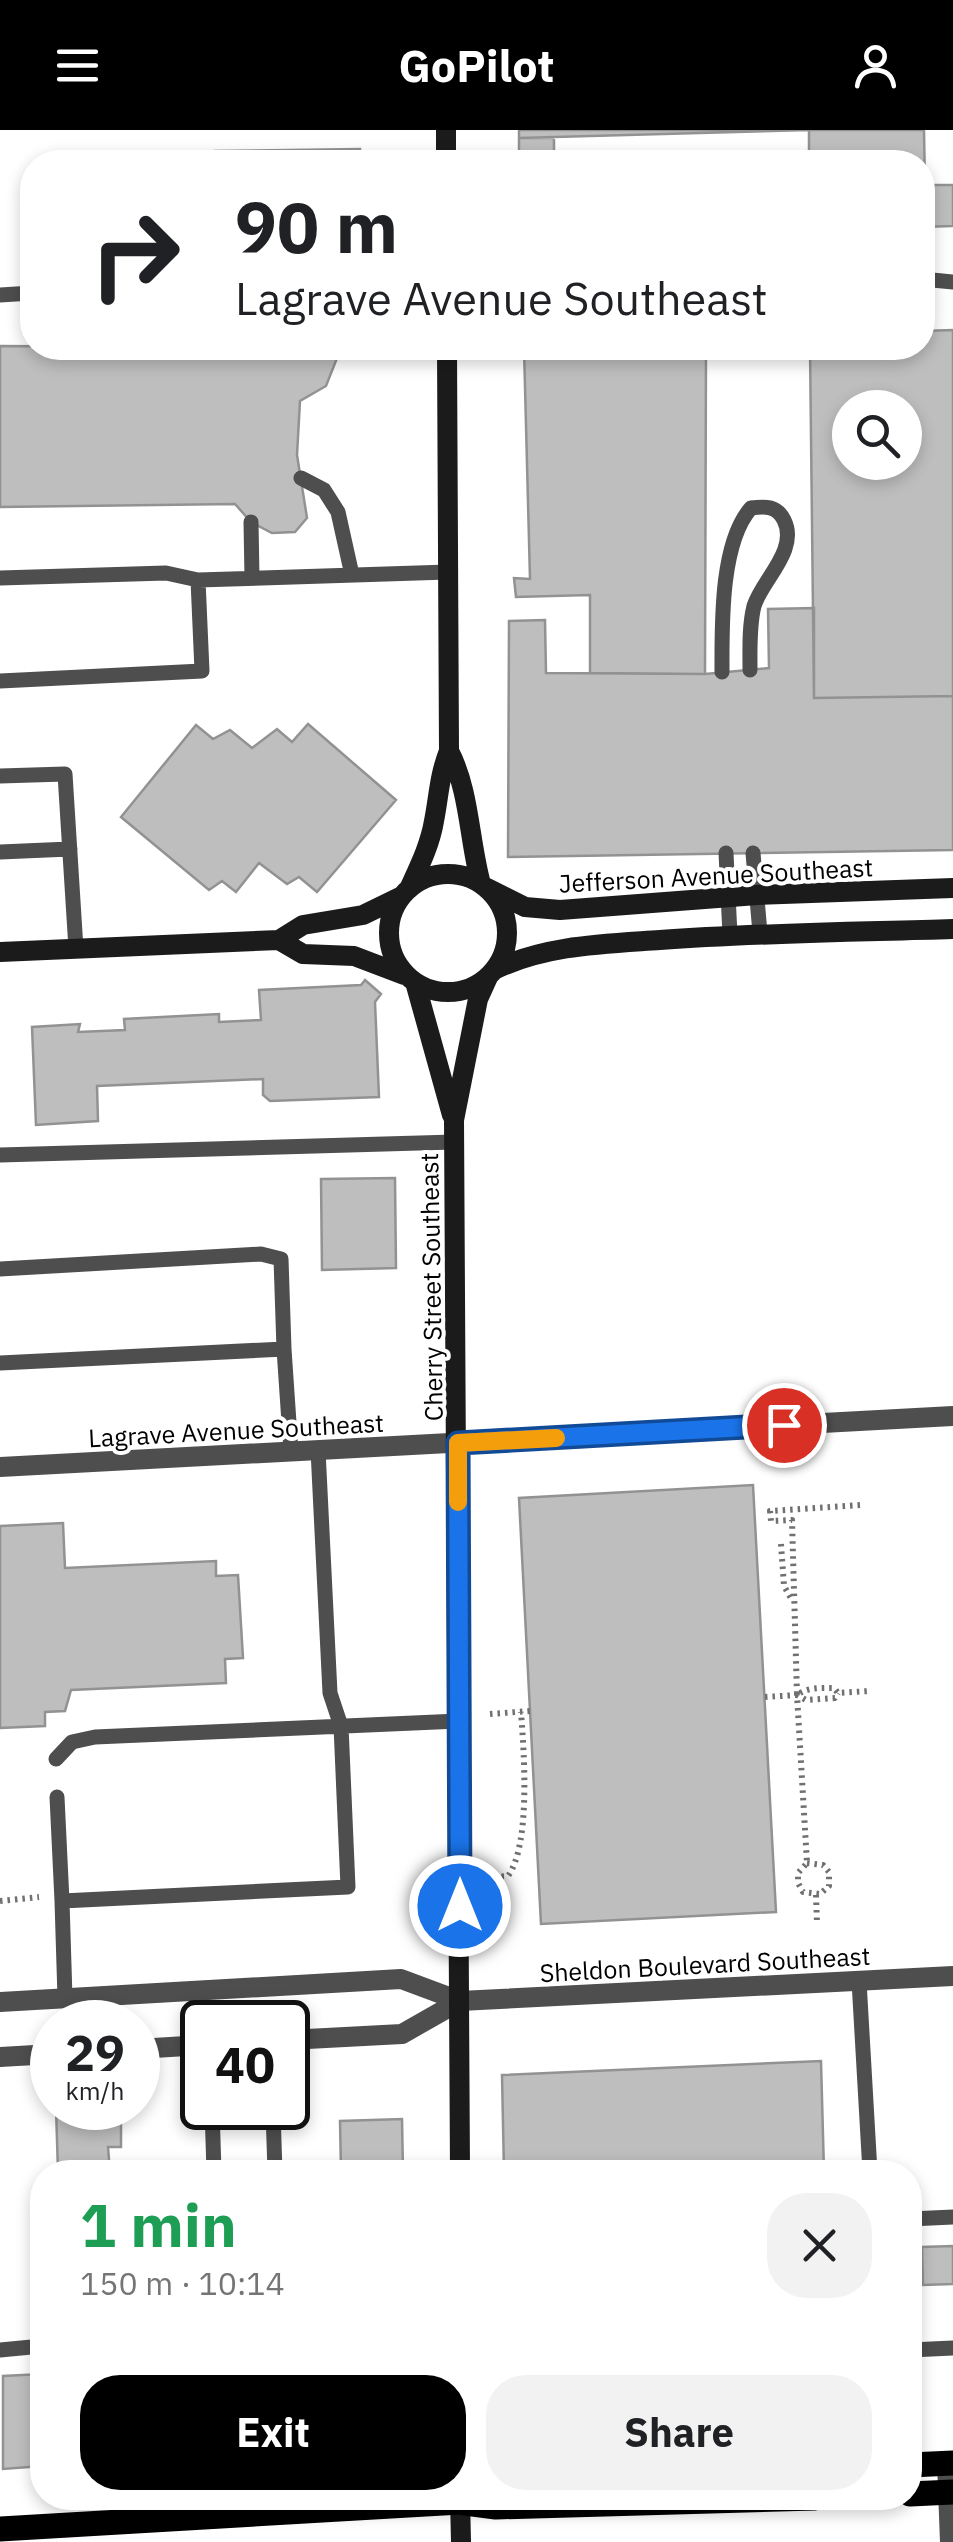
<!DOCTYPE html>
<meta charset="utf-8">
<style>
:root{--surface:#fff;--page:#f2f2f2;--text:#202124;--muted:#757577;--accent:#000}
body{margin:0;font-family:"IBM Plex Sans",sans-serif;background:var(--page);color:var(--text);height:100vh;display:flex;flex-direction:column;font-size:38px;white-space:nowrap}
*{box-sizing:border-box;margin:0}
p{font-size:32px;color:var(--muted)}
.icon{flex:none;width:55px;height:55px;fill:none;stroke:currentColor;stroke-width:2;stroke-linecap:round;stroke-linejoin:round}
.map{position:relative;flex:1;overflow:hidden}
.drawer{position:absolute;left:30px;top:2030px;width:892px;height:350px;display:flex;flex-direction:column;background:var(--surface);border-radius:40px;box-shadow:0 5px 15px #0003}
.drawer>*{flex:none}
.banner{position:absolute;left:20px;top:20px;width:915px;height:210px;border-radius:40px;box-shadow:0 5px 15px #0003;background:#fff;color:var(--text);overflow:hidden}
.tools{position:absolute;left:832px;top:260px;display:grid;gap:20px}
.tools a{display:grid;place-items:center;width:90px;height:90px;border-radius:50%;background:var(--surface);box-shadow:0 5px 15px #0003;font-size:50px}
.speed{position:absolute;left:30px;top:1870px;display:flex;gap:20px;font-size:50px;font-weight:700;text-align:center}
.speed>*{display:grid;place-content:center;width:130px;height:130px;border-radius:50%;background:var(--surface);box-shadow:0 5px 15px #0003;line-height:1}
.speed small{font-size:25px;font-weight:400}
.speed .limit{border:5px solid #111;border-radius:15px;background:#fff;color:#111}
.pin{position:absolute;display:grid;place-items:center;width:85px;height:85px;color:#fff;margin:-42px;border:5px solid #fff;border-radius:50%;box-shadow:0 2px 10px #0007}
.me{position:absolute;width:110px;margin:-55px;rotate:0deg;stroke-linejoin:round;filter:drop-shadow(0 0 8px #0008)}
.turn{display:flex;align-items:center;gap:35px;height:210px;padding:0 50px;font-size:45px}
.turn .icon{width:130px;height:130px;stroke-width:2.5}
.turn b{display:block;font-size:70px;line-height:85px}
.round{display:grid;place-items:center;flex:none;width:105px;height:105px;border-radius:40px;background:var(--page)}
.overview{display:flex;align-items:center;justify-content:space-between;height:170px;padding:0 50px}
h1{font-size:60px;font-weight:700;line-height:75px;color:#1e9e55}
.primary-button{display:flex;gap:20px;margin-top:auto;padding:20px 50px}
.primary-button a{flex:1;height:115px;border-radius:40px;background:var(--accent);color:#fff;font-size:40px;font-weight:700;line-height:115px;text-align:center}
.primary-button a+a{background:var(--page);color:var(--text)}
header{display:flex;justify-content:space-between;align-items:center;height:130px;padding:0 50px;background:var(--accent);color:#fff;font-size:45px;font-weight:700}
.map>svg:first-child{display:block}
.building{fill:#bebebe;stroke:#929292;stroke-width:2.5;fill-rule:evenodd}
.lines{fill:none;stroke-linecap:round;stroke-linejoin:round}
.path{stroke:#707070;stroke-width:6;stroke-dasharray:2.5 5;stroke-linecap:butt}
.lane{stroke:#4e4e4e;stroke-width:15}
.street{stroke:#4e4e4e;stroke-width:20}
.secondary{stroke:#1b1b1b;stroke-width:20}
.primary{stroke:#000;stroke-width:25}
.route-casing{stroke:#114b97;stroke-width:25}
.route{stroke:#1a73e8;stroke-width:18}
.slow{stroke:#f59e0b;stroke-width:18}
.labels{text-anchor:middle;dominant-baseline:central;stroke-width:8;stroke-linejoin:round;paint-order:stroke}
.street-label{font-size:25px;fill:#000;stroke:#fff}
</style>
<header><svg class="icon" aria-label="menu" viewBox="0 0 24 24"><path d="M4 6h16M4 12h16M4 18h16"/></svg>GoPilot<svg class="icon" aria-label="person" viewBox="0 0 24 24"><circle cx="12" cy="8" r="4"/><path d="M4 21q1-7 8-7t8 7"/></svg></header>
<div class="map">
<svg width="953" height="2412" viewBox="0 0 953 2412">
<rect width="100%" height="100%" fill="#fff"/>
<!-- building -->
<path class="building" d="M519,0H924L925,55H922V32H809V0L519,8Z
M519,8H554V32H519Z
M360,19V32H215V21Z
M922,55H953V96L922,97Z
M953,200V566L814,568L810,218H922V201ZM850,278H905V332H850Z
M0,216L341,218L326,256L300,271L297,325L307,388L295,402L272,403L251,392L235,374L0,377Z
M524,218H706L705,544L590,543V465L516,467L514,448L530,449Z
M814,478V568L953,566V720L508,727L509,491L545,490L546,543L705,544L769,538L768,479Z
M308,594L396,670L317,762L299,747L287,754L259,733L236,762L222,751L209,760L121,687L196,595L213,609L230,600L252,618L277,599L292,612Z
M365,850L381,864L375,872L379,967L270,971L263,965V949L97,956L98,991L36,995L32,897L80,894L78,902L125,900L124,889L219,884V892L261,890L259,860L361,855Z
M395,1048L396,1138L322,1140L321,1049Z
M753,1355L776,1782L541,1794L519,1368Z
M63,1393L65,1438L216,1431V1446L238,1445L243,1528L225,1529L226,1553L71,1560L65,1581L45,1582V1596L0,1598V1396Z
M821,1931L824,2042H504L502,1945Z
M56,1978H121V2017H108L110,2042H58Z
M402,1989L403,2042H341L340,1991Z
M953,2116V2154L923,2155L922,2117Z
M42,2244V2336L3,2339V2246Z"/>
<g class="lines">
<!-- path -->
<path class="path" d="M860,1375L770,1381L771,1391L792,1390L797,1565C808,1557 820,1558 834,1558L838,1563L869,1561
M781,1414L784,1456L792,1470
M765,1567L797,1565
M490,1584L530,1581
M807,1733L823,1735L829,1742V1756L820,1764L803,1762L798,1753V1743L807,1733L797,1565L806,1570L835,1568L838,1563
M494,1747L508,1746C531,1714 524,1622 521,1582
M816,1765L817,1793
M0,1771L39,1767"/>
<!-- lane -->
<path class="lane" d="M922,149L953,152
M0,165L32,163
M301,348L324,360L338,382L352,445
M251,392L252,448
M0,448L166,443L198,450
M722,542C722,496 720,413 751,378C766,376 777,376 784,390C799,420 762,450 754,476C749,496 750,519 750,540
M0,551L202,541L198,450L448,442
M0,646L65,644L76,819
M0,722L70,719
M726,723L730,805
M753,723L760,803
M0,1025L454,1012
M0,1139L261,1124L281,1129L284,1219L0,1233
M284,1219L291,1322
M56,1629L72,1612L95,1607L459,1591
M57,1667L62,1771
M859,1851L870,2042
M65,1868L62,1771L348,1757L341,1596L330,1563L318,1320
M212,1978L214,2042
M212,1984L273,1981L275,2042
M910,2089L953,2087
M0,2220L42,2216
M910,2220L953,2218"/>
<!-- street -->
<path class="street" d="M0,1337L953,1286
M0,1872L401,1849L460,1871L953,1846
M288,1910L402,1904L460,1871
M138,1919L202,1915
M0,1927L52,1924
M947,2333L950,2412"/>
<!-- secondary -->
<path class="secondary" d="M446,32V0
M449,621C470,661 469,711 481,754
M389 803a59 59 0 1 1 118 0a59 59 0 1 1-118 0Z
M487,758L525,777L560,780L757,765L953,758
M409,759C419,737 430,715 434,691C439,666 439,646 449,621L447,218
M279,810L303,824L354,826L404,845
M0,822L279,810L303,795L363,785L402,766
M494,840C546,815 603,814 660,810C757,803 855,802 953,799
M415,852L452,985
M460,2042L454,990L478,869L488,847
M460,2368L461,2412"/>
<!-- primary -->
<path class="primary" d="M910,2335L953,2333
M910,2364L953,2362
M465,2373L496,2377L815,2368
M0,2399L460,2372L480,2368"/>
</g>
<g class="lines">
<!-- route casing -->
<g class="route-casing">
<path id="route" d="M460,1776L458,1313L784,1295"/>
</g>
<!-- route -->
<use href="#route" class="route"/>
<!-- slow -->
<path class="slow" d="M458,1372V1313L556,1308"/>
</g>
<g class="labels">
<!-- street labels -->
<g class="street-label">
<text transform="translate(716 745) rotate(-3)">Jefferson Avenue Southeast</text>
<text transform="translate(431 1157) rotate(-91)">Cherry Street Southeast</text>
<text transform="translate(236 1300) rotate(-3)">Lagrave Avenue Southeast</text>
<text transform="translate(705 1834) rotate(-3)">Sheldon Boulevard Southeast</text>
</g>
</g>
</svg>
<div class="tools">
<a><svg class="icon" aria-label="search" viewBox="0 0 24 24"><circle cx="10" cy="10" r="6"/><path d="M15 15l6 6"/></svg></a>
</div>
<div class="speed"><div>29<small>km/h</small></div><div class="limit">40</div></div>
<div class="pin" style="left:784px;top:1295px;background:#d93025"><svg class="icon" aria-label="arrive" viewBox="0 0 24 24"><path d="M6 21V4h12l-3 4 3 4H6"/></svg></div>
<svg class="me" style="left:460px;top:1776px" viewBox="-20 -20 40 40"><circle r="17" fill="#1a73e8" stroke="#fff" stroke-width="3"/><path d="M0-11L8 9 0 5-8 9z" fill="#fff"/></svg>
<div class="banner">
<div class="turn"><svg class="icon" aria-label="right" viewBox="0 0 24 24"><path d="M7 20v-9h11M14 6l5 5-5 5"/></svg><div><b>90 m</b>Lagrave Avenue Southeast</div></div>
</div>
<section class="drawer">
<div class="overview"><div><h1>1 min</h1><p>150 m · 10:14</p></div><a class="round"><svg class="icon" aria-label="close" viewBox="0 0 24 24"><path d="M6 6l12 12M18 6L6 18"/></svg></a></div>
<div class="primary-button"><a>Exit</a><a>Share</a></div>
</section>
</div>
